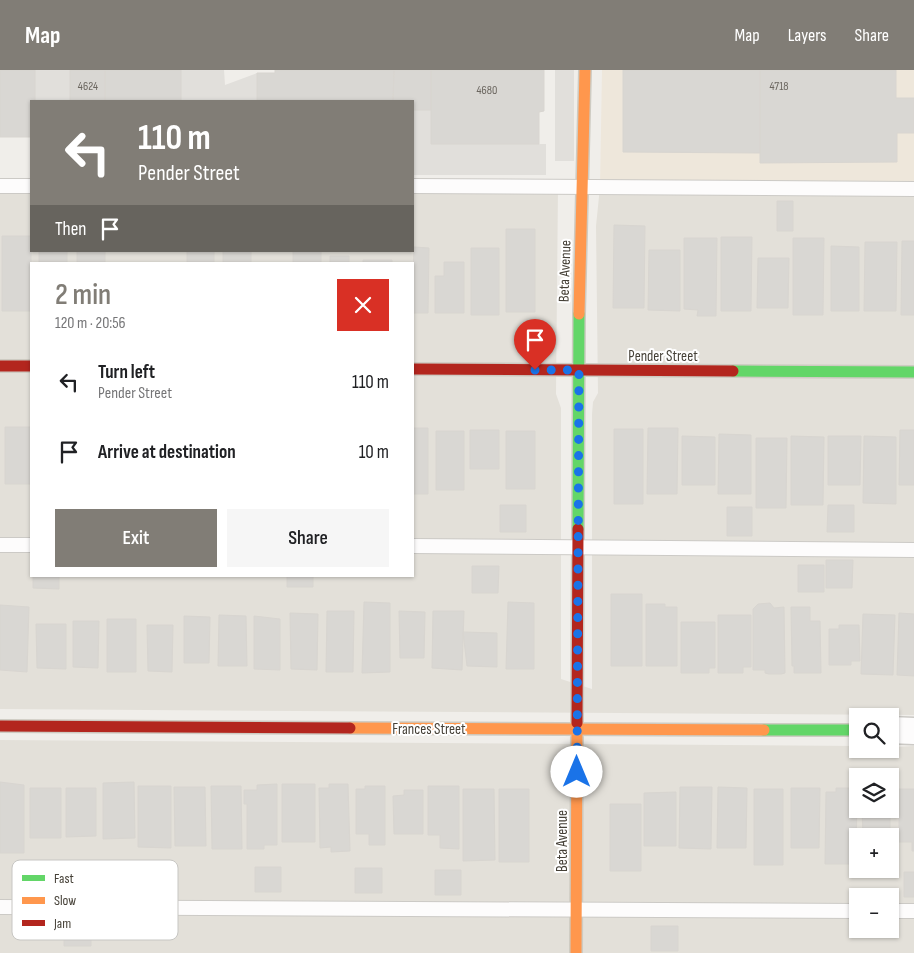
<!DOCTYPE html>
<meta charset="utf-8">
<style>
:root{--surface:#fff;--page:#f6f6f6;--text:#202124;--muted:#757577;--accent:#817d76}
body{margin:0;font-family:"Sofia Sans Condensed",sans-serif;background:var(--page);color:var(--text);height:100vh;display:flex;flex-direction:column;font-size:19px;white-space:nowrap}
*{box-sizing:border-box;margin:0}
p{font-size:16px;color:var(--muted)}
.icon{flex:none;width:28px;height:28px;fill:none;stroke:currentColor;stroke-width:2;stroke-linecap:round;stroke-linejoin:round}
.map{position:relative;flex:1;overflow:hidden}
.sheet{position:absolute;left:30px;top:192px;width:384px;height:315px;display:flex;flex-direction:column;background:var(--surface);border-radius:0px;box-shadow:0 1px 4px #0004}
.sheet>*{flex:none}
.banner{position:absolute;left:30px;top:30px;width:384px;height:152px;border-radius:0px;box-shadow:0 1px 4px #0004;background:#817d76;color:#fff;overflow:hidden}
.buttons{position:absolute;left:849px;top:638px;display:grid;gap:10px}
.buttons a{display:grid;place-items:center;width:50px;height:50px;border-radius:0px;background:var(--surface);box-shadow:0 1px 4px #0004;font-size:25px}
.pin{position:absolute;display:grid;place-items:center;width:42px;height:42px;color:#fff;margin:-51px -21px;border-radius:50% 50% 50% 0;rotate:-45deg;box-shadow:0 0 5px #0007}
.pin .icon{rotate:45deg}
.me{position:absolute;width:55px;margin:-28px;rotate:0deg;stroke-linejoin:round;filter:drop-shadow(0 0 4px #0008)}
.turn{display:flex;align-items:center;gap:18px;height:105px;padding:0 25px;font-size:22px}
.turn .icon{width:65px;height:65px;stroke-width:2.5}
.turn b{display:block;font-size:35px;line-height:42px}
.then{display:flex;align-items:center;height:48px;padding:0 25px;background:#0003;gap:10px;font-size:19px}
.round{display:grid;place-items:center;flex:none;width:52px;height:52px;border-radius:0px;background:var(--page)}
.overview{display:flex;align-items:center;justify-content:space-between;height:85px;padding:0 25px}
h1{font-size:30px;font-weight:600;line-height:38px;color:var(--accent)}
.cta{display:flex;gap:10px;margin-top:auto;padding:10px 25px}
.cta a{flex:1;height:58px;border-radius:0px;background:var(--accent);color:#fff;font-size:20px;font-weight:600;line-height:58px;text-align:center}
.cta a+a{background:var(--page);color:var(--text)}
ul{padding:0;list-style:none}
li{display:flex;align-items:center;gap:15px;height:70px;padding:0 25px}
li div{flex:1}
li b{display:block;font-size:19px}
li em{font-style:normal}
header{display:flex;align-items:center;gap:30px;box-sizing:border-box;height:70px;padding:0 25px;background:var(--accent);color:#fff}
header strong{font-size:24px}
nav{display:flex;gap:28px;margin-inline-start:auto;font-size:18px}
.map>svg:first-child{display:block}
.residential{fill:#e3e0d9;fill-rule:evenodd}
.commercial{fill:#eee7db}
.parking{fill:#e1dfdb}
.building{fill:#d9d7d3;stroke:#d8d5d0}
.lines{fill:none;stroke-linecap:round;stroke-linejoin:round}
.lane-casing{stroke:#cccac6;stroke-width:16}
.street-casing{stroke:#cccac6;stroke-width:29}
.fast-casing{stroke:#cecbc2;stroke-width:14}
.slow-casing{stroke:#cecbc2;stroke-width:14}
.jam-casing{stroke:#cecbc2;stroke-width:14}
.lane{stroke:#fdfcfc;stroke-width:14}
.street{stroke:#fdfcfc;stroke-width:26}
.fast{stroke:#63d668;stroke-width:11}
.slow{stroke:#ff974d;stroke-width:11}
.jam{stroke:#b3261e;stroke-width:11}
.route{stroke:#1a73e8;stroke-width:9;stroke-dasharray:0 16.2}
.labels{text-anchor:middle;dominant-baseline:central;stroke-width:4;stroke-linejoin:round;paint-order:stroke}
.number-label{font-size:12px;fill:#6b665f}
.street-label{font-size:15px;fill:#454037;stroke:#fff}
.key{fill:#fff;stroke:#c7c6c3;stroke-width:1}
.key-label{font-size:14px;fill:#454037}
</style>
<header>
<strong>Map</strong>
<nav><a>Map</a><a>Layers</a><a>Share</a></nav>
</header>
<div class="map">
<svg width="914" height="883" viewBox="0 0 914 883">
<rect width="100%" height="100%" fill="#f0eeea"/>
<!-- residential -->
<path class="residential" d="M0,115H31V181H412L413,116L558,117L556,324L561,338V609L592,619V344L593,332L598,323L596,156L600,117L914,119V645L0,639ZM31,194H412V506H31Z
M0,670L857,676L858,679L914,676V883H0ZM858,706H890V739H858ZM858,766H890V799H858ZM858,826H890V859H858Z"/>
<!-- commercial -->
<path class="commercial" d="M602,0H914V119L600,117Z"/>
<!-- parking -->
<path class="parking" d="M35,0H70V31H35Z
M181,0H224L225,15L257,3V31H181Z
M555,0H574V91H555Z
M412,40H431V74H546V105H413Z"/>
<!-- building -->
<path class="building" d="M0,0H35V31H31V67H0Z
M70,0H105V31H70Z
M105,0H181V31H105Z
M275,0H394L393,31H257V3H275Z
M394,0H431V40H412V31H393Z
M431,0H544V41L539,42V74H431Z
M623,0H760V83L623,82Z
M760,0H896V28H914V63H897V92L760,93Z
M777,131H793V161H777Z
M614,155L645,156L644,238H613Z
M506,159H535V242H506Z
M2,166H31V241H2Z
M721,167H752L751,241H721Z
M684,168H717L716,246H697L698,240L684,239Z
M793,168H824L823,245H793Z
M902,171H914V245H901Z
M865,172H897L896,241H864Z
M831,176L859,177V241H831Z
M414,177L429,178L428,243H412Z
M471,178H499V245H471Z
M649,180H680V241L648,240Z
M67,181V194H39V182Z
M77,181H105V194H77Z
M187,181H214V194H187Z
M223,181H251V194H223Z
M293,181H321V194H293Z
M330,186H349V194H330Z
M758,188H789L788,238H757Z
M363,190H392V194H363Z
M444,192H464V243H435V206H444Z
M5,357H31V414H5Z
M412,358H428V424H412Z
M648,358H678L677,424H647Z
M614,359H643V434H614Z
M470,360H499V399H470Z
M900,360H914V415H899Z
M436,361H464V420H436Z
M506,361H535V419H506Z
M719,364L751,365V424H718Z
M682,366L715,367V415H682Z
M791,366L824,367L823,435H791Z
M828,366H861L860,415H828Z
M864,366L896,367V434L863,433Z
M756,368H787L786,438H756Z
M500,435H526V462H500Z
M828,435H854V462H827Z
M727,437H752V466H727Z
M826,490H853L852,518H826Z
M798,495H824V522H798Z
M472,496H499L498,523H472Z
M33,506H59V519L33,518Z
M287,506H313V517H287Z
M611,524H642V596H611Z
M364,532L390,533V602L362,603Z
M508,532L534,533V599H506Z
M770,533L774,538L784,537L785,603L781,604H769L765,603V600H753V539L758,534Z
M646,534H665V537H677V596H646Z
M0,535L29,537L27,602L0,600Z
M791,537H810V551H820L821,603H794V596H792Z
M327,541H354L353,602H326Z
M399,541L425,542L424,588H400Z
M433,541H464L462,600L432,598Z
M290,543L318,544L317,600L291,599Z
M899,543L914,544V606L897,605Z
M863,544L895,545L893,605L861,604Z
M219,545L246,546L247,596H218Z
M718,545H751V597H743V603H718Z
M184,546L210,547L209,593H184Z
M254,546L280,549V600L254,599Z
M107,549H136V602H107Z
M73,551H99L98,598L73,597Z
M681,552H715V598H709V603H681Z
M36,554H66V599L37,598Z
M147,555H173L172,602L148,601Z
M839,555H859L860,591H851V595H829V559H839Z
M463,562L497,563V597L467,596Z
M0,712L24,715V783H0Z
M134,712L135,768L103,769V713Z
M277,714V775H264V779H247V734H244V720H257V715Z
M282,714H315V772H282Z
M329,714H348L350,781L331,782V777L320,778L319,718H329Z
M138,716H171V778L138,777Z
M211,716H241L242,779H212Z
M365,716H385V775H369V764H356V719H365Z
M428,716H459V779L440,778V765H428Z
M174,717H205L206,776H175Z
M680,717H712L711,779L679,778Z
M718,717L747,718L746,778H717Z
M30,718H61V768H30Z
M66,718H96V766L66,767Z
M791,718H820L819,778H791Z
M836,718H857L856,794H825L826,722H836Z
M463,719H494L495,790L463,791Z
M499,719H529V792H499Z
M754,719H783V795H754Z
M899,719H914V781H912V772H899Z
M404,720H423V764H394L393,726L404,725Z
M676,722V776H644V723Z
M890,730V786V766H863L862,739H890Z
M610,734H641V801H610Z
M255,797H281V822H255Z
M355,798H382V823H355Z
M435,800H461V825H435Z
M904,802H914V827H904Z
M64,850H91V876H64Z
M651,856H678V881H651Z"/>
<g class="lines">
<!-- lane casing -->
<g class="lane-casing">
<path id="lane" d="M0,116H31
M412,116L914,119
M0,475H31
M412,476L914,480
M0,837L858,841
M890,841H914"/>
</g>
<!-- street casing -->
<g class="street-casing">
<path id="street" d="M890,660L914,661"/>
</g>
<!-- fast casing -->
<g class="fast-casing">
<path id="fast" d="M733,301L914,302
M578,459L579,244
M764,660H858"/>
</g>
<!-- slow casing -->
<g class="slow-casing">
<path id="slow" d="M579,244L585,0
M350,658L764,660
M576,883L577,653"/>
</g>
<!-- jam casing -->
<g class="jam-casing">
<path id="jam" d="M0,296H31
M412,299L733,301
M577,653L578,459
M0,656L350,658"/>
</g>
<!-- lane -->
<use href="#lane" class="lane"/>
<!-- street -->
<use href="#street" class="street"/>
<!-- fast -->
<use href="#fast" class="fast"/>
<!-- slow -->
<use href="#slow" class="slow"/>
<!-- jam -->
<use href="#jam" class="jam"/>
</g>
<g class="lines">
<!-- route -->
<path class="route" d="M535,300H579L577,702"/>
</g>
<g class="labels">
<!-- number labels -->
<g class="number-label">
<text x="88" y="16">4624</text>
<text x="779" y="16">4718</text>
<text x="487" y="20">4680</text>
</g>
<!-- street labels -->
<g class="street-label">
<text transform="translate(565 201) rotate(-88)">Beta Avenue</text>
<text x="663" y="286">Pender Street</text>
<text x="429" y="659">Frances Street</text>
<text transform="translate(562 771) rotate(-90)">Beta Avenue</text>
</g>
</g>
<!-- legend -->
<rect x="12" y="790" width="166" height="80" rx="8" class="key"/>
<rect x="22" y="805" width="23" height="6" fill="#63d668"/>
<rect x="22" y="827" width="23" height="7" fill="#ff974d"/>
<rect x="22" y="850" width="23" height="6" fill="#b3261e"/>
<g class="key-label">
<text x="54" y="813">Fast</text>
<text x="54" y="835">Slow</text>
<text x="54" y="858">Jam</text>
</g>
</svg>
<div class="buttons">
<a><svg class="icon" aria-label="search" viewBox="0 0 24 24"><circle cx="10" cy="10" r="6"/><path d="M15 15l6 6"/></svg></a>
<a><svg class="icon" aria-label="layers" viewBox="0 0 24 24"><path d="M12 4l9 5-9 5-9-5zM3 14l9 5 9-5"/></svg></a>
<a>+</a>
<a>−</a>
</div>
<div class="pin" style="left:535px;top:300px;background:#d93025"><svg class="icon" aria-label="arrive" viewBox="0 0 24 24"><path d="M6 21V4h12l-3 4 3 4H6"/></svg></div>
<svg class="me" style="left:577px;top:702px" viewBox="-20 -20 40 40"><circle r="19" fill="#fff"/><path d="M0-13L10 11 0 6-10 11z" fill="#1a73e8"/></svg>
<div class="banner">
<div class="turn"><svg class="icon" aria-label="left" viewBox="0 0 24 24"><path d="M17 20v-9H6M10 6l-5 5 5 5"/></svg><div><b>110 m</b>Pender Street</div></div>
<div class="then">Then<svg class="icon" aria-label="arrive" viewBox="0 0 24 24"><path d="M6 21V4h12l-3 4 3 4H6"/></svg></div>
</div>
<section class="sheet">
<div class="overview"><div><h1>2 min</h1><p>120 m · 20:56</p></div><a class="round" style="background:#d93025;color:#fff"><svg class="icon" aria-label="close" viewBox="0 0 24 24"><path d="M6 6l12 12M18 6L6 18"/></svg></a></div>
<ul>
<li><svg class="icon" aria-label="left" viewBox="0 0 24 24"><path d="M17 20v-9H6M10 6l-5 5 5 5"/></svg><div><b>Turn left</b><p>Pender Street</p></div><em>110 m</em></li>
<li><svg class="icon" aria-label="arrive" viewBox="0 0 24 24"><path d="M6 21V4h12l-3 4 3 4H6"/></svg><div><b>Arrive at destination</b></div><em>10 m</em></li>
</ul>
<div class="cta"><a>Exit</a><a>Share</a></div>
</section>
</div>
